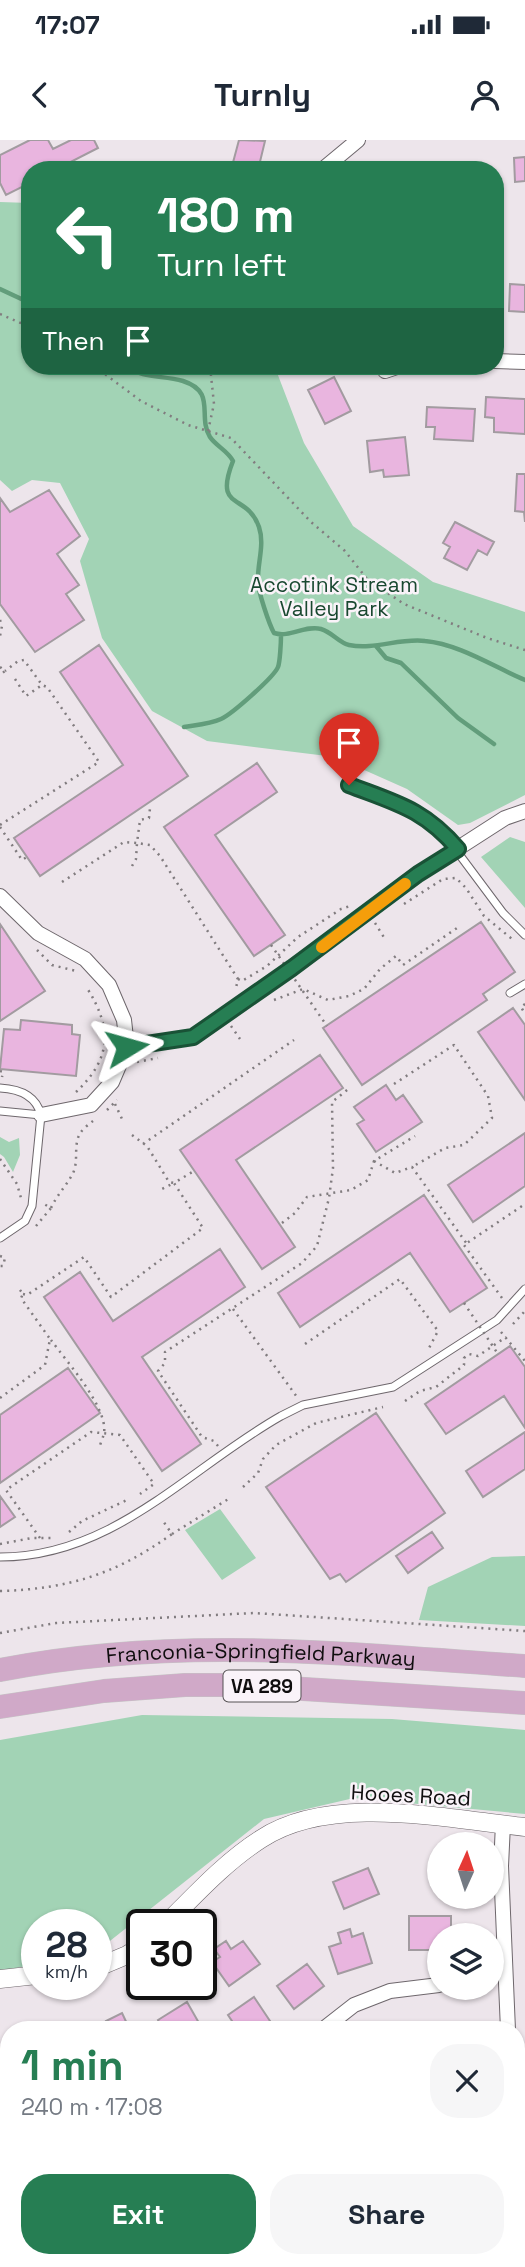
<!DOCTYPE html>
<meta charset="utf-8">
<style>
:root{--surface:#fff;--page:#f6f6f7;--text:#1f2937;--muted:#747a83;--accent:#267e53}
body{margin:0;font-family:"Space Grotesk",sans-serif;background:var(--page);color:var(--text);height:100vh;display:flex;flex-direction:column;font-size:26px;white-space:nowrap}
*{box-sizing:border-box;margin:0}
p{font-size:23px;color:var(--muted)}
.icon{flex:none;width:38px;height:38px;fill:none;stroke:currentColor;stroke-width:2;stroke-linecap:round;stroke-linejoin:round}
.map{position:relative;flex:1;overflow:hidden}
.side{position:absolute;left:0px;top:1881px;width:525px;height:247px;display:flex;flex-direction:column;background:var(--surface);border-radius:28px 28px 0 0;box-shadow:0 2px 5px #0004}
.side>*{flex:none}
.hud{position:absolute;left:21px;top:21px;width:483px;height:214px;border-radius:28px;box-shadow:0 2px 5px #0004;background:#267e53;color:#fff;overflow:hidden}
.needle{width:46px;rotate:3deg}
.fabs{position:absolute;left:427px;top:1692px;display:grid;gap:14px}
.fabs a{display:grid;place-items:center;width:77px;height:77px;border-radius:50%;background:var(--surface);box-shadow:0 2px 5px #0004;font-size:35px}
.speed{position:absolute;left:21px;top:1769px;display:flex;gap:14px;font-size:35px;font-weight:700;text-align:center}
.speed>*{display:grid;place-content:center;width:91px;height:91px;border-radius:50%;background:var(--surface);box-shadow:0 2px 5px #0004;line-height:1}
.speed small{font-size:18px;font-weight:400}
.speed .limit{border:4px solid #111;border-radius:10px;background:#fff;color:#111}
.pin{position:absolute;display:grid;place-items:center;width:60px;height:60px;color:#fff;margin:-72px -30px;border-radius:50% 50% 50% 0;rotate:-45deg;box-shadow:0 0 7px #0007}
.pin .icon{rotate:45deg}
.me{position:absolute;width:77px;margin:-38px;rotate:82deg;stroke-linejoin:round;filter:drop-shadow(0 0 5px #0008)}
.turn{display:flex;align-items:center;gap:24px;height:147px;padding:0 21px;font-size:32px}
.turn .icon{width:91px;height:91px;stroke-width:2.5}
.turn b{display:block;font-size:49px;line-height:60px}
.then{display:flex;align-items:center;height:66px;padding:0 21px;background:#0003;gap:14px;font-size:26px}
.round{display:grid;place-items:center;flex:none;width:74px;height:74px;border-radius:28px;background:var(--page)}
.summary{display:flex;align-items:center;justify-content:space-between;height:119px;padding:0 21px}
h1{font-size:42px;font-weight:800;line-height:52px;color:var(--accent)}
.primary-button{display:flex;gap:14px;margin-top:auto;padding:14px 21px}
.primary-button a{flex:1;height:80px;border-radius:28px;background:var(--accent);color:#fff;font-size:28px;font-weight:800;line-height:80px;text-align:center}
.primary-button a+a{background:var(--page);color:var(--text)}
.status{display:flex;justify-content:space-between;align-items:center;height:49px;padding:0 35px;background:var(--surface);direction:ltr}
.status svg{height:19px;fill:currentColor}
header{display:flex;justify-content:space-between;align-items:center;height:91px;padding:0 21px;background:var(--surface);font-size:32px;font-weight:800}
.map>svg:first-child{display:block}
.green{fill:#a2d3b5}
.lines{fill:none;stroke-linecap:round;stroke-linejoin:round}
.stream{stroke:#629d7b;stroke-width:4.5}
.building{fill:#e9b5df;stroke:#a29ba0;stroke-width:2}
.service-casing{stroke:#6e676c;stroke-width:9}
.minor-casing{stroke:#6e676c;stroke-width:16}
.tertiary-casing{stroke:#6e676c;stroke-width:19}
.primary-casing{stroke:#c5c5c5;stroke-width:24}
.path{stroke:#817c7f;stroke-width:2.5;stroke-dasharray:2 5;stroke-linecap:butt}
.service{stroke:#fff;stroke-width:7}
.minor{stroke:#fff;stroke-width:14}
.tertiary{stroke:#fff;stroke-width:18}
.primary{stroke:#d0a9c8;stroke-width:23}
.path-bridge{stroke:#817c7f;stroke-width:2.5;stroke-dasharray:2 5;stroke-linecap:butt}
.route-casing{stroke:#195236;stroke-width:18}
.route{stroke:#267e53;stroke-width:12}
.slow{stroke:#f59e0b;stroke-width:12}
.labels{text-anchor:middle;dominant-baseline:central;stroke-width:5;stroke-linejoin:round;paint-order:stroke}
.shield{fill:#faf3f9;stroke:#565254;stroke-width:2}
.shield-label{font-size:19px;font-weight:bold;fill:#0f0d0e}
.park-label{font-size:21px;fill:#194830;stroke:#faf3f9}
.street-label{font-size:21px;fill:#0f0d0e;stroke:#faf3f9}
</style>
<div class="status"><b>17:07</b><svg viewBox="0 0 49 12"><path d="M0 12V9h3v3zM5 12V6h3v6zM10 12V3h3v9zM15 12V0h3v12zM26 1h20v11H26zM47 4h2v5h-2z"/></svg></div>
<header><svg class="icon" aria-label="back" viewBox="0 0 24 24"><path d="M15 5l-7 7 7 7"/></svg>Turnly<svg class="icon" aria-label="person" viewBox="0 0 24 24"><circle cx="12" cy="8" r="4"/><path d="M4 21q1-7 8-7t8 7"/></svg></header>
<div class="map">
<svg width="525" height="2127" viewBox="0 0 525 2127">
<rect width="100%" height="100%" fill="#ede5eb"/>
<!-- green -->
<path class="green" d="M0,62L30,63V226H277L276,230L304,303L353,386L433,442L525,472V655L470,683L458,685L407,649L335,617L207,601L152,571L102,498L80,421L89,399L60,343L32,340L12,351L0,340Z
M510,697L525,702V768L481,717Z
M0,997L9,1002L19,998L20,1015L13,1032L4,1017L0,1014Z
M220,1369L256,1418L222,1440L185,1390Z
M525,1416V1486L419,1480L428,1447L492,1417Z
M142,1575L392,1579L525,1590V1674L354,1658L264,1679L96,1812V1785H37V1824L0,1831V1600Z
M4,2084L9,2087V2119H46L47,2121L40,2127H0V2086Z"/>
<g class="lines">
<!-- stream -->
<path class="stream" d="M0,149L30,163
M124,226C145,239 161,235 183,241C217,252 197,276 210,297C216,306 228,311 233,321C213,372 247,352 259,387C265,405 257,424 258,442C258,451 269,484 274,493C290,498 305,485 321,489C332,492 339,503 349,505C375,510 399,498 425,501C459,504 494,527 525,540
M376,506L386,518L401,523L458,578L494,604
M184,587C196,585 210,584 221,579C232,574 274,537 278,527C280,522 281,502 281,495"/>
</g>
<!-- building -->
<path class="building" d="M30,0H48L53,9L71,0H94L98,8L55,30H30V43L6,55L0,43V15Z
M239,0L265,1L258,30H231Z
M525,17V41L515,42L514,18Z
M445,24L446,30H420L419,26Z
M510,144L525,145V172L509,171Z
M334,237L351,271L325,284L308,250Z
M486,257L525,259V294L494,292V278L485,277Z
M427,267L475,269L473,301L434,299L435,287H426Z
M405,297L409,335L384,337L383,330L370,332L367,301Z
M517,334H525V382L524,372L515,371Z
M49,350L80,396L57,414L79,445L66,454L84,480L35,512L0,464V358L10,372Z
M455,382L494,402L487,415L478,410L467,430L444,418L450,407L443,403Z
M99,505L188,636L40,736L14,698L123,625L60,532Z
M257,623L277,652L215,695L285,795L254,816L164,687Z
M481,782L515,832L483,854L487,860L362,945L323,888Z
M0,784L45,851L0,881Z
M513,868L525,885V960L478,892Z
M21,880L72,885V894L80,895L76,936L0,929L4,889L20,890Z
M320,915L343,948L236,1020L295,1107L262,1129L180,1010Z
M386,945L396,960L403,955L422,982L376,1012L357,984L364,980L354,967Z
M525,993V1046L473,1082L448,1045Z
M424,1055L487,1148L450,1172L410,1113L300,1187L278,1153Z
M220,1109L245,1147L142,1217L201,1304L162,1331L44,1157L80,1132L113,1181Z
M510,1206L525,1227V1288L504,1256L446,1294L425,1264Z
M68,1228L100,1273L0,1343V1275Z
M376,1273L445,1373L346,1442L340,1434L330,1439L266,1347Z
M525,1292V1329L483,1357L466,1331Z
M0,1356L15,1377L0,1387Z
M432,1392L443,1408L408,1433L396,1416Z
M368,1728L379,1754L344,1769L333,1742Z
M409,1776H451V1796H439V1810H409Z
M350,1789L352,1797L363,1793L372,1823L338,1834L329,1807L341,1803L338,1793Z
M226,1801L231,1809L243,1801L260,1824L229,1846L212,1822L220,1817L214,1809Z
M307,1824L324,1846L294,1869L277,1846Z
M254,1857L274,1887L270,1890H233L231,1886L234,1884L228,1875Z
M187,1862L203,1890H164L158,1880Z
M122,1873L130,1890H110L106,1881Z
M450,1882V1890H415V1883Z
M3,1922L9,1923V1958L0,1957V1929L3,1930Z
M0,2030L9,2032V2056L5,2073L0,2072Z
M184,2119H219L220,2127H185Z
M381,2119H407L405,2127L380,2123Z"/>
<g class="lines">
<!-- service casing -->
<g class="service-casing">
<path id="service" d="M349,645L424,676L441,690L503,773L525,795
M510,853L525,844
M0,948C19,949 36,955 41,975
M0,971L41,975L32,1066L25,1081L0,1098
M0,1417C114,1417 189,1328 281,1276L303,1265L393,1247L497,1180L525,1149"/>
</g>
<!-- minor casing -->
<g class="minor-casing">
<path id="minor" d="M322,30L358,0
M495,221L525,222
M385,231L400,226
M0,756L38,793L85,819L109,845L124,880L127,907L112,942L91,965L41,975
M127,907L193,897L292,828L418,734L505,678L525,671
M503,1684L501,1726L508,1890
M322,1890L354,1865L390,1851L439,1845
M0,1998L9,2000
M141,2119L143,2127
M477,2127L480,2119"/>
</g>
<!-- tertiary casing -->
<g class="tertiary-casing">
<path id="tertiary" d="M165,1785C195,1755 225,1722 261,1699C330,1653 447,1679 525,1687
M96,1828L127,1815L142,1806
M0,1839L37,1835"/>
</g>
<!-- primary casing -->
<g class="primary-casing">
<g id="primary">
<path id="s1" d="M0,1530C178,1495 347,1514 525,1526"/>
<path d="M0,1567L104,1551L185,1545H240L525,1563"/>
</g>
</g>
<!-- path -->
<path class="path" d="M0,174L30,187
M94,226L141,261L188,285L231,298L311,382L345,411L367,439L404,464L487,498L525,510
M208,291L214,264L210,226
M0,480L2,486L0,496
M0,527L5,531L0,535
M15,539L26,556L42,545
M0,685L99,622L47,547L42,545L24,520L18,521L5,531
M0,687L22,720L27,717
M132,726L136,719L137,703L150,705L160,716L238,839L236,848
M62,742L124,702L137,703L140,680L149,678L150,668
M404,764L443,739L456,738L466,748L484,776L512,799
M375,783L385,799
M37,810L52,825L76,831
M238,839L242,841L267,826L298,797L341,769L350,766
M274,860L303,849L328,860L349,856L364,849L380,829L396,816L403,825L457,788
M525,864L521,867L525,874
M231,886L240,899
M137,922L158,918
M0,931L3,932L2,937
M394,944L454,905L488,956L492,978L464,1005L445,1008L412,1027
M76,952C111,919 113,889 87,848
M115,964L123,981
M107,970L117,960
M132,995L147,1006L169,1042L174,1043L158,1051
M143,1004L294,900
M0,1019L17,1044L21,1058
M374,1021L395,1033L412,1027L467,1104
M51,1068C57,1055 66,1046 72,1035C80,1021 72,1005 81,992C84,988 89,984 93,981
M282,1083L295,1073L307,1057L351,1050L368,1040L374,1021L415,996
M36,1086L51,1068L44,1064
M0,1116L5,1118L3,1126H0
M23,1154L27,1155L84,1117L111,1157L203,1088L174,1043L194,1031
M502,1158L464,1105L525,1064
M233,1169L297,1257
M513,1184L525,1171
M501,1192L525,1221
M51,1200C66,1221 108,1267 104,1293C103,1298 100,1304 99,1309
M305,1204L400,1139L438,1191L429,1208
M0,1258L45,1225L50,1199L21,1158L23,1154L17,1146
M405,1261L420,1251L436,1247L464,1225V1218L469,1214L478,1216L506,1197
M218,1306L214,1301L202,1297L158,1231L165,1223V1212L302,1123L317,1106L329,1058L333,1028L332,962L351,947
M243,1347L258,1333L263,1319L276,1305L316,1283L383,1267
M69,1392L82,1381L127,1360
M172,1394L230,1358
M40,1398L6,1350L91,1292L120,1295L154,1344L140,1354
M0,1404L32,1398H51
M0,1451C69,1449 116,1434 172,1394L163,1381
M0,1493L56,1483L254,1473L525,1491"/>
<!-- service -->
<use href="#service" class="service"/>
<!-- minor -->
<use href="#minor" class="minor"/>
<!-- tertiary -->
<use href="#tertiary" class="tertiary"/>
<!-- primary -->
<use href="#primary" class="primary"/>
<!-- path-bridge -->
<path class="path-bridge" d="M271,805L327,886
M464,1163L498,1214"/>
</g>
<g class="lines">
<!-- route casing -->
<g class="route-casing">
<path id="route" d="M127,907L193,897L292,828L418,734L458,709C424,669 396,663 349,645"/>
</g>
<!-- route -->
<use href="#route" class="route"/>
<!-- slow -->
<path class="slow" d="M322,807L405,744"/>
</g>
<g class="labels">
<!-- shield labels -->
<rect class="shield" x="223.5" y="1530.5" width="77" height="31" rx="5"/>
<g class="shield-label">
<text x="262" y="1546">VA 289</text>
</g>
<!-- park labels -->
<g class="park-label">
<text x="334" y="444">Accotink Stream<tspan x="334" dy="24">Valley Park</tspan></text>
</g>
<!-- street labels -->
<g class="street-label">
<text stroke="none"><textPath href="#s1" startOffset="262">Franconia-Springfield Parkway</textPath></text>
<text transform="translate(411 1655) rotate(3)">Hooes Road</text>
</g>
</g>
</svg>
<div class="fabs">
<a><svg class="needle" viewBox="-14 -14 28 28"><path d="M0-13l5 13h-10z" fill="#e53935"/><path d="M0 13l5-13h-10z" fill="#747a83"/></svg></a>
<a><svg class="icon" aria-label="layers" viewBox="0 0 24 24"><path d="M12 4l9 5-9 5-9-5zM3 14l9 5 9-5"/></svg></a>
</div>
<div class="speed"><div>28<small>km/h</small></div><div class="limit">30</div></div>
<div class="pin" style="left:349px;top:645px;background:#d93025"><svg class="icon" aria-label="arrive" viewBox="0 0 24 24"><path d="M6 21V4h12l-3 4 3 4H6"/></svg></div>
<svg class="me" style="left:127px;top:907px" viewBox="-20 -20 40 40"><path d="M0-17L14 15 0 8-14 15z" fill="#267e53" stroke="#fff" stroke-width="4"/></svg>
<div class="hud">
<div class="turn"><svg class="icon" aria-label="left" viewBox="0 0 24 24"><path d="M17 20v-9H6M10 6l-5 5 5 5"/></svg><div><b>180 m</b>Turn left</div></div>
<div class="then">Then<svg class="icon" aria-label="arrive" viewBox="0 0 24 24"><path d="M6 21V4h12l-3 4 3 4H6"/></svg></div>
</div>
<section class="side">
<div class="summary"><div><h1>1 min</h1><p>240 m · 17:08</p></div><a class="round"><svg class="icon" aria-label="close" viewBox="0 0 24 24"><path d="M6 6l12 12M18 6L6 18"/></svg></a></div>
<div class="primary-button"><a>Exit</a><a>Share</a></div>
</section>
</div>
